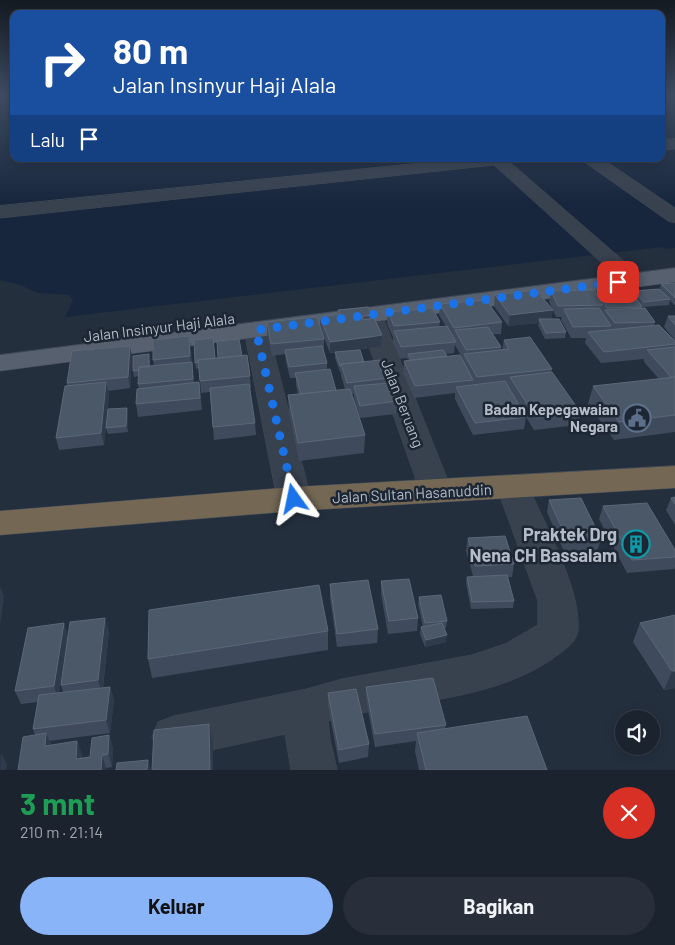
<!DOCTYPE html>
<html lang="id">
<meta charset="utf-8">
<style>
:root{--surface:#1b232e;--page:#282f3a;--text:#f1f3f6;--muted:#a0a4aa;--line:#39404a;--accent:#8ab4f8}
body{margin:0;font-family:Barlow,sans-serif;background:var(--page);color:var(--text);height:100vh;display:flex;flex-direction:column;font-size:19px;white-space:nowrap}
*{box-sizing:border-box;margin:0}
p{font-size:16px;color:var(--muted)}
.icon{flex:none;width:28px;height:28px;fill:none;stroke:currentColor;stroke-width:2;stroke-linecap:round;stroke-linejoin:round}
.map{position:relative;height:770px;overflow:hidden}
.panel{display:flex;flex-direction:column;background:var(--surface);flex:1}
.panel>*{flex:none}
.guide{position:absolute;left:10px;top:10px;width:655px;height:152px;border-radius:10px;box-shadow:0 2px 12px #0003,0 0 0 1px var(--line);background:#1a4fa0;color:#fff;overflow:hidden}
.fabs{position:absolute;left:615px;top:710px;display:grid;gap:10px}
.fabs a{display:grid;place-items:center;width:45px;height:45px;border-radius:50%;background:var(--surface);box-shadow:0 2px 12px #0003,0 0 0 1px var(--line);font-size:25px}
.pin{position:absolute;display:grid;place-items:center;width:42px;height:42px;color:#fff;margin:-21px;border-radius:10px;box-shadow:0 2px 8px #0006}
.me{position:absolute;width:55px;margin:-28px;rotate:348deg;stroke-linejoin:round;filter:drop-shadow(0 0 4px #0008)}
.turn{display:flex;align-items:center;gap:18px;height:105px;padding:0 20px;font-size:22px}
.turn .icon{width:65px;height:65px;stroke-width:2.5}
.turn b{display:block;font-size:35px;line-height:42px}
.then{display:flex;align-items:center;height:48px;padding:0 20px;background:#0003;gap:10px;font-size:19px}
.round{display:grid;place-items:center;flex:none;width:52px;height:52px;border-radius:26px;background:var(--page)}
.summary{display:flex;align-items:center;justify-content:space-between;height:85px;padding:0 20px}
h1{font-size:30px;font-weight:700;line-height:38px;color:#1e9e55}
.button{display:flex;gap:10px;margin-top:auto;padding:10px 20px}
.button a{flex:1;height:58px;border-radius:30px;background:var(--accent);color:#111;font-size:20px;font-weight:700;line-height:58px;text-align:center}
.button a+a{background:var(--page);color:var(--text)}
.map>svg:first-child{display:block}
.water{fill:#17263c}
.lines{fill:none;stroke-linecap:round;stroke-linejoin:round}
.minor-casing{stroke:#414a57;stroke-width:1}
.major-casing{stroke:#414a57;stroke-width:1}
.highway-casing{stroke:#434c59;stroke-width:1}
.minor{fill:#38414e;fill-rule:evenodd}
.major{fill:#56606e;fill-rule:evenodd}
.highway{fill:#746855;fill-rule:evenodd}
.wall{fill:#3f4b5c;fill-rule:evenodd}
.shaded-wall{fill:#2f3b4b}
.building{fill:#4b5868;stroke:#5c6777}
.route{stroke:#1a73e8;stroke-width:9;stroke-dasharray:0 16.2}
.labels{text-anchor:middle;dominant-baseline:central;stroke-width:5;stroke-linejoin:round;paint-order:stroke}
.street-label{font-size:15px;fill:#b4bcc9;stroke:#1d2633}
.poi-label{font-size:15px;font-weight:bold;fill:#b4bcc9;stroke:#1d2633;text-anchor:end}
.near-poi-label{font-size:18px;font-weight:bold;fill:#b4bcc9;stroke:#1d2633;text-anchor:end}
</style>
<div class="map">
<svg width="675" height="770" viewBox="0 0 675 770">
<rect width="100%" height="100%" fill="#242f3e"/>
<!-- water -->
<path class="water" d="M0,95H14V159H661V95H675V248L666,249L662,247L65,317L73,301L69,295L37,293L21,285L0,280Z"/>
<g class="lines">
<!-- minor casing -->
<g class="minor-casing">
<path id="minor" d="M675,139V149L661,150V140Z
M461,159H515L511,163L633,269L630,274L622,276L614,274L494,165L0,218V206Z
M584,159H603L675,208V223L668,221L586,163Z
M370,308L379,310L382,315L452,491L448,499L436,502L424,499L420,491L358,315L361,310Z
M256,323L265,325L268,330L311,499L306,507L294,511L282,507L277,499L244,330L247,325Z
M513,477L524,480L529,488C546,526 581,590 578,630C577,640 569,646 563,651C499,703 404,699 328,721L330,739L337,770H291L285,734L174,758L158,752L152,737L158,722L174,716L307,689L342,679L472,655L505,644L538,625V601L497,488L502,480Z"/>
</g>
<!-- major casing -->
<g class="major-casing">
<path id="major" d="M675,268V282L0,371V355Z"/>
</g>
<!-- highway casing -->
<g class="highway-casing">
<path id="highway" d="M675,466V488L294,511L0,535V511L294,487Z"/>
</g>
<!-- minor -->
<use href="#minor" class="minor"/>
<!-- major -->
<use href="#major" class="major"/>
<!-- highway -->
<use href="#highway" class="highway"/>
</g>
<!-- wall -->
<path class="wall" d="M675,283V305H674L670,300L669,305L643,307L641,305L642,307V308L655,322L654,325L675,341V432L614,440L588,404L593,386L659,379L644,362V359L601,363L585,343L586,338H571L561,320L562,317H556L553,310L551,319L566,332L565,338L545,339L538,325L539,323L508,326L494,306L495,295L553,310L549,302L551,291L595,293L596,289L633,294L634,291L660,289L661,284Z
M440,304L502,322L501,334H493L501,347V350H502L504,340L552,369L551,372L581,413L578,425L534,430L526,417L524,429L473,435L455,399V393L414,398L403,373L404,361L408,360L407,358L400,359L393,343V337L387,324L388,312L440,322L439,327L446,326L439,315ZM455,345L463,359V361L447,356L445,354L454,353Z
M338,310L372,315V319L381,346L358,350L364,362L388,378V383L397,401L396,414L360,418L354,398V394H352L365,435L364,453L299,461L289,413L288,395L298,394L296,385V378H290L286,362L285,354L272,356L267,333V322L324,339V351H323L327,363V370L336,390L345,389L341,376V372H340L335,358V353H330L320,328V317L338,315Z
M668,316H675V340L664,327Z
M189,336L194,383L199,382L202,410L138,417L136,404L139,389L138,384L139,376L134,377L133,371L150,360V366H154L153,360Z
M130,346L132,357L130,388L108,391L109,394L104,445L59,450L56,438L67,386V383Z
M242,356L250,376L251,388H250L255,423L256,435L214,440L210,392L201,393L199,368L196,369L195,363L215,358Z
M128,414V432L108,434L106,428Z
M675,497V525L666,510L671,498Z
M549,500L601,539L597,552L565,554L547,512Z
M603,506L675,550V567L674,569L627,573L599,519Z
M468,538L514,564L512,577H508L514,601L513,608L471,609L466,583L467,577L473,576L466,551Z
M381,581L418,618L417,631L388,634L381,594Z
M330,584L378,629L377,643L337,647L330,597Z
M419,597L447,621L446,628H444L446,642L425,647L420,634L421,627H423L418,604Z
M675,615V688L664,690L633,642L640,623Z
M64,623L68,637L109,631L103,688L110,687L114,700L110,733L49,741L51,745L82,754V759L90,757L109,735L113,748L112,767L106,768V770H18L35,735L33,729L38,702L21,704L15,691ZM65,653L61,685L63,692L59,693Z
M328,631V650L152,678L148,659Z
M366,687L446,725L445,728L547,770H419L415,751L416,741L375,747L366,700Z
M328,693L369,744L368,757L339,763L328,706Z"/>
<!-- shaded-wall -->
<path class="shaded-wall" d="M553,310L551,321L539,319V323L508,326L510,315Z
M382,335L381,346L370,348L330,353V342Z
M189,336L191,348L192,368L190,356Z
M130,346L132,357L130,388L128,377Z
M106,382L109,394L104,445L101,433Z
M127,408L128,414V432L126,426Z
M0,587L4,596L0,625Z
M105,618L109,631L102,693L98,680Z
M64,623L68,637L58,699L54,686Z
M447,635L446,642L425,647L426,640Z
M672,671H675V688L664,690Z
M110,687L114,700L110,733L106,720Z
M209,724L213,742V770H210Z
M46,733L52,746H45Z
M109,735L113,748L112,767L108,754Z
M77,741L82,754L81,770L76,759Z
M1,752L7,765L6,770H0Z
M102,755L106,768V770H101Z
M148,760L151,770H147Z"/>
<!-- building -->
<path class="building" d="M675,283V298L661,284Z
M596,289H629L642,307L607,308Z
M659,289L670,299L644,302L634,291Z
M536,290L553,310L510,315L495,295Z
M594,290L603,305L558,306L551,291Z
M486,300L502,322L454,328L440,304Z
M368,307L372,315L362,316L363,320L374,318L382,335L370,337L330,342L320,317L340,314L338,310Z
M432,308L440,322L394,326L388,312Z
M599,308L611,326L573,327L564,309Z
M645,308L655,322L615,323L605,310Z
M668,316H675V325Z
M317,317L324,339L271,344L267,322Z
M539,319H559L566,332L546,333Z
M659,325L675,341V344L604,352L588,332Z
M447,326L456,342L401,347L394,331Z
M488,327L501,347L466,350L455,330Z
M189,336L190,356L153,360V340Z
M530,337L552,369L477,377L464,354L509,349L504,340Z
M213,338L215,358L198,360V362L195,363L194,340Z
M239,339L242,356L218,358L217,341Z
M130,346L128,377L67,383L72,351Z
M322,346L327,363L289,367L285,350Z
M675,347V377H671L647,350Z
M360,350L364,362L341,364V366H340L335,352Z
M443,350L447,356L411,360L408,354Z
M149,354V367H139V370L133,371V356Z
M247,355L250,376L200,381L198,360Z
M460,355L473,380L415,386L404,361Z
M381,360L388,378L347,383L341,364Z
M192,362L193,379L138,384L139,367Z
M330,369L336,390L301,394L295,373Z
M552,372L581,413L536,418L510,377Z
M675,377V415L619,422L593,386Z
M505,381L526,417L475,423L456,387Z
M106,382L101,433L56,438L65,386Z
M199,382L200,398L136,404L137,389Z
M389,383L397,401L360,406L354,386Z
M249,384L255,423L213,427L210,388Z
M350,389L365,435L298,443L288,395Z
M127,408L126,426L106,428L108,409Z
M675,497V504L671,498Z
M581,498L601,539L568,541L549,500Z
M647,503L675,550V557L632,560L603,506Z
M505,536L514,564L475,566L468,538Z
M507,575L514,601L472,602L467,577Z
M409,579L418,618L389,621L381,581Z
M368,580L378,629L337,634L330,584Z
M319,585L328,631L148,659L149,610Z
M441,595L447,621L425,623L419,597Z
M675,615V671H672L640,623Z
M105,618L98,680L61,685L70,622Z
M64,623L54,686L15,691L28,628Z
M442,623L447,635L426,640L421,627Z
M433,678L446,725L375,734L366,687Z
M110,687L106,720L33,729L39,695Z
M356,689L369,744L339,750L328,693Z
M527,716L547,770H426L417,733Z
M209,724L210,770H152L154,730Z
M46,733L45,746L77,741L76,759L90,757L92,738L109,735L108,754L102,755L101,770H18L23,737Z
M148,760L147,770H116L117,763Z"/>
<!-- sky -->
<linearGradient id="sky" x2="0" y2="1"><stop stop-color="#141a22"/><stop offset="0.47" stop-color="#3f4d63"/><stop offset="1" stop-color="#3f4d63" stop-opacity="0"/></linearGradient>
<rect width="675" height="203" fill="url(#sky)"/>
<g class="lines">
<!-- route -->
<path class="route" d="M294,499L256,330L618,282"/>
</g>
<!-- icons -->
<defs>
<g id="civic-ring" transform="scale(1.4375)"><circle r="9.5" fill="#1d2633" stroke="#5c6f8a" stroke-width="1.5"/><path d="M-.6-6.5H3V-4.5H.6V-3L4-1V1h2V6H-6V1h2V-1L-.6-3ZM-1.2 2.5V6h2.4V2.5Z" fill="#5c6f8a"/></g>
<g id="building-ring" transform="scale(1.4375)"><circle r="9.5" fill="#1d2633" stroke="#0f9aa8" stroke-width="1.5"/><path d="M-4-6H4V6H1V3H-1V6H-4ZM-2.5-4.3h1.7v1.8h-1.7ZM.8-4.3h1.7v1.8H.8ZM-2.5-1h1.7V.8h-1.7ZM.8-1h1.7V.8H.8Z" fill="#0f9aa8"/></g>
</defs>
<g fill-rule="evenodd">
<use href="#civic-ring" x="637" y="418"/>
<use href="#building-ring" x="636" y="544"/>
</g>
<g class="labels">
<!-- street labels -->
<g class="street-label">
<text transform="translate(159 327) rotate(-7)">Jalan Insinyur Haji Alala</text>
<text transform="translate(403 403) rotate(69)">Jalan Beruang</text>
<text transform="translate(412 493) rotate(-3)">Jalan Sultan Hasanuddin</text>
</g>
<!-- poi labels -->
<g class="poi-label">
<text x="618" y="409">Badan Kepegawaian<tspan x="618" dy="17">Negara</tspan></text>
</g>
<!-- near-poi labels -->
<g class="near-poi-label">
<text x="617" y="534">Praktek Drg<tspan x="617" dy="21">Nena CH Bassalam</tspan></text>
</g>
</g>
</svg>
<div class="fabs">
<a><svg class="icon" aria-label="sound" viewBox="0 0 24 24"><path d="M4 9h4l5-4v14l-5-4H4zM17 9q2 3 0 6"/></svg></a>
</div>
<div class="pin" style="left:618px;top:282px;background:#d93025"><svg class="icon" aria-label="arrive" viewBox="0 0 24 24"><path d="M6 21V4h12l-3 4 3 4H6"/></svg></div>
<svg class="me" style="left:294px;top:499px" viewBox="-20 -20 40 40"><path d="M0-17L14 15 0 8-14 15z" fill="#1a73e8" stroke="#fff" stroke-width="4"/></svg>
<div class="guide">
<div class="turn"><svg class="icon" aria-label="right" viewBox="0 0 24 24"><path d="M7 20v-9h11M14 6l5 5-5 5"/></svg><div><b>80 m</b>Jalan Insinyur Haji Alala</div></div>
<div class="then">Lalu<svg class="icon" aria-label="arrive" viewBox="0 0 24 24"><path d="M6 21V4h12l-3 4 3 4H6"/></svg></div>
</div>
</div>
<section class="panel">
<div class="summary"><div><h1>3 mnt</h1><p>210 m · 21:14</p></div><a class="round" style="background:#d93025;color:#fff"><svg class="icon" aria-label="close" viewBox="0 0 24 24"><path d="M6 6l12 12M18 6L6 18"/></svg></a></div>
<div class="button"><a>Keluar</a><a>Bagikan</a></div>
</section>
